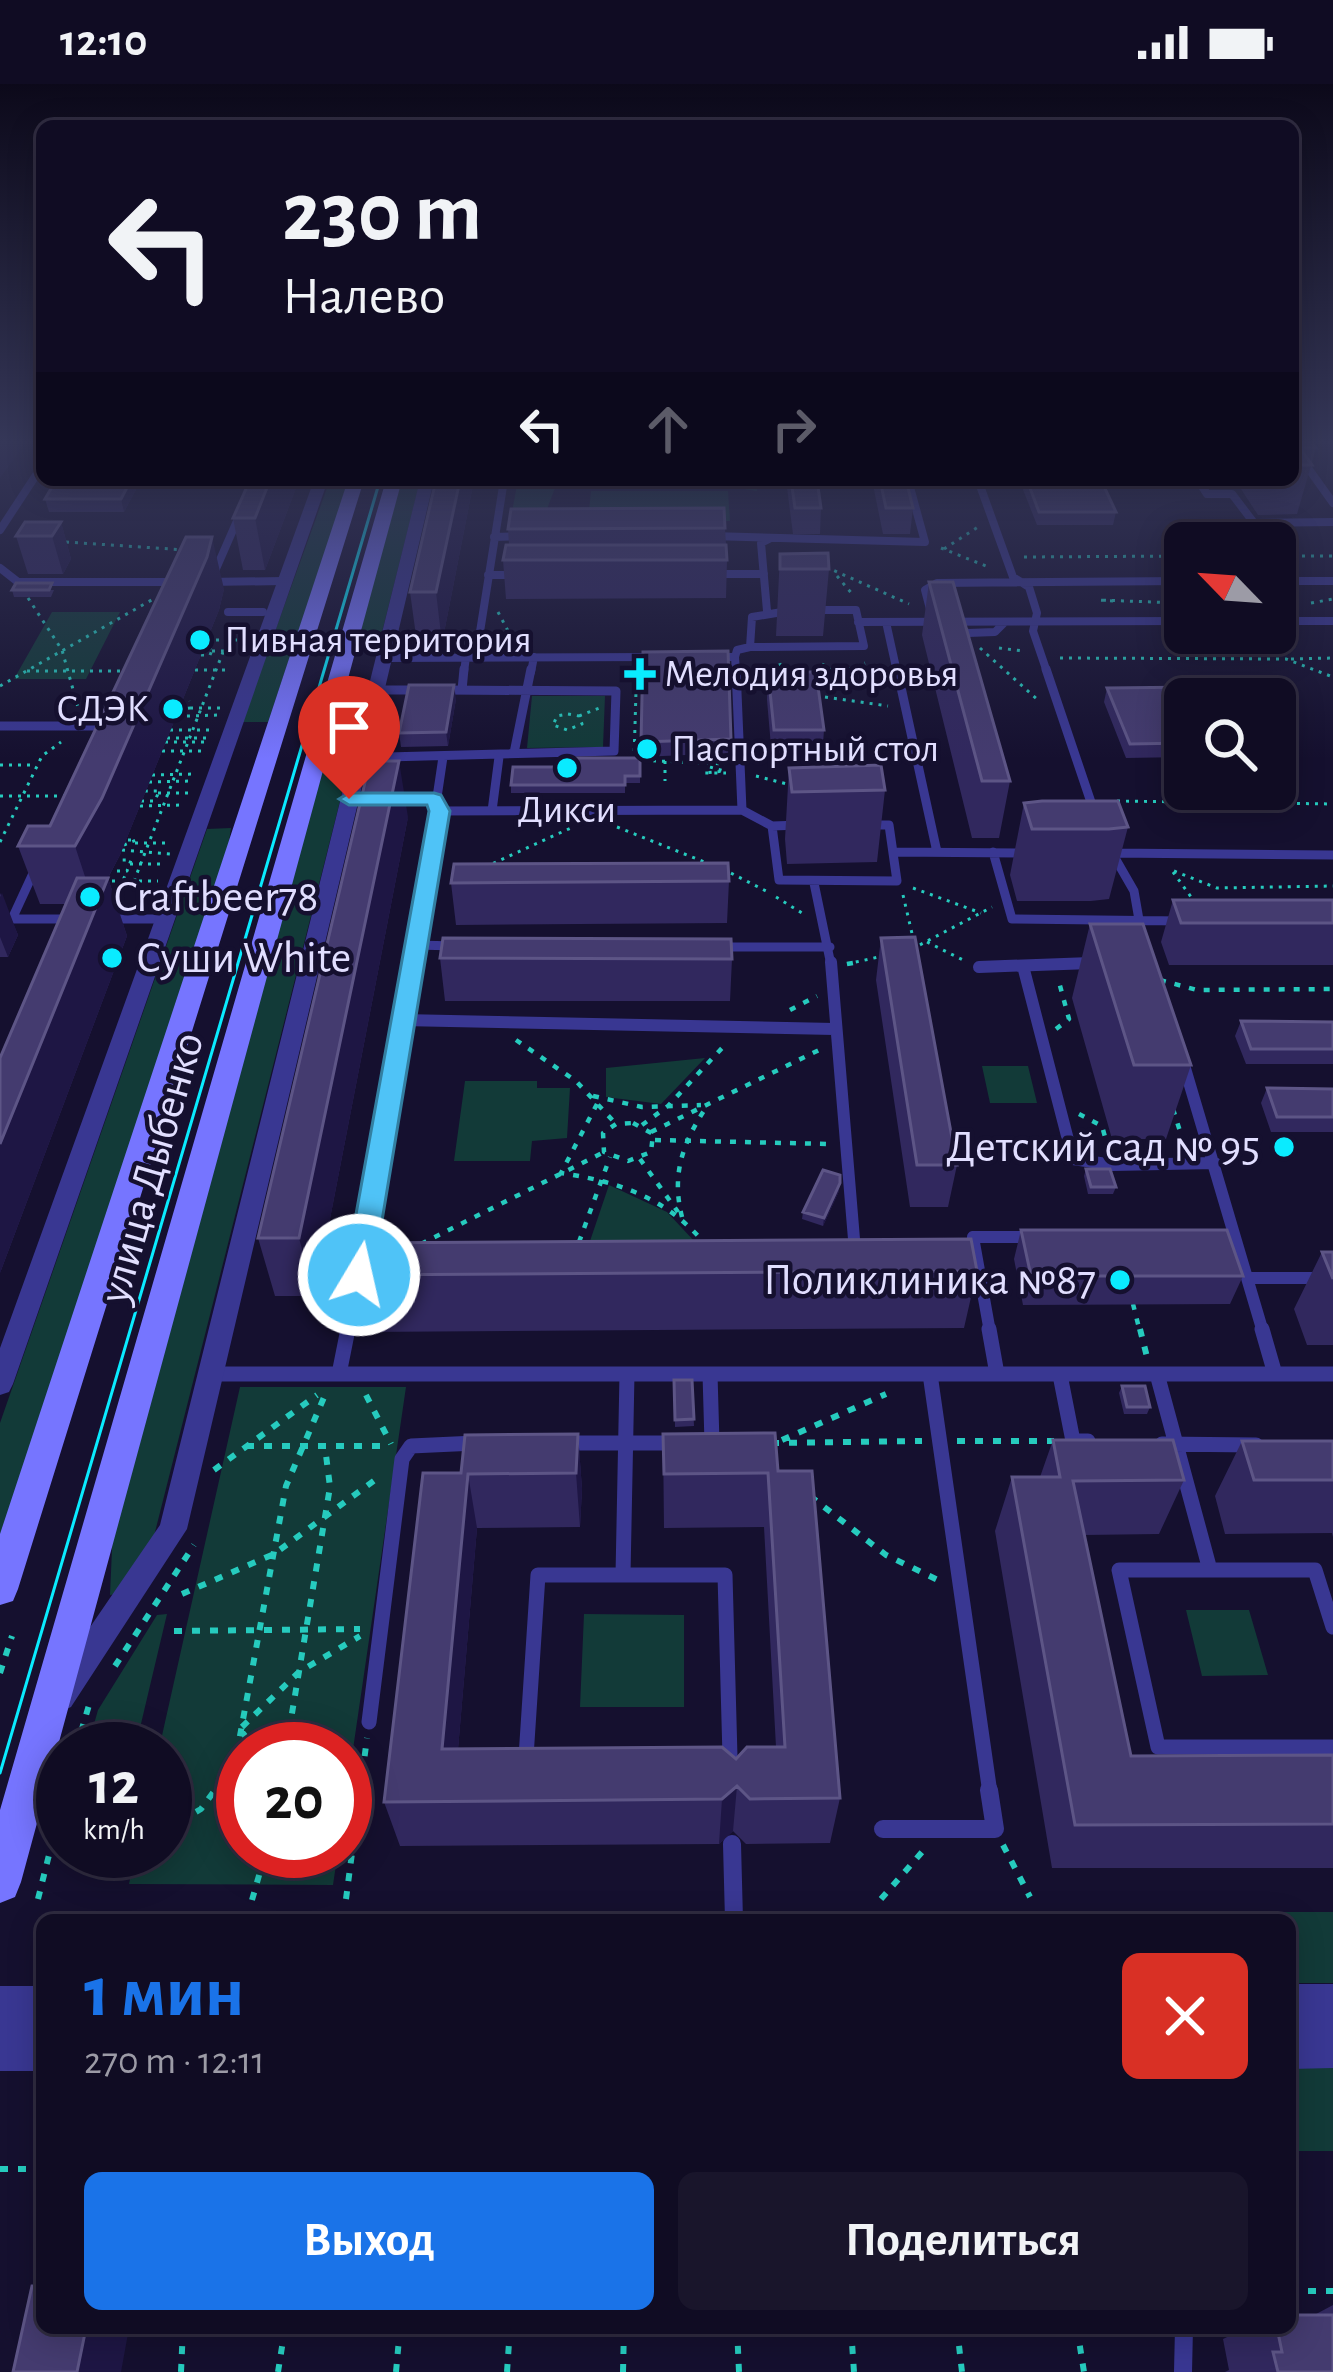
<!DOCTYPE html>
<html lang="ru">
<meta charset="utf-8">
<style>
:root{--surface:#100c23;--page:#19152b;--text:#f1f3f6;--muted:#9c9ba6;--line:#302c41;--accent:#1a73e8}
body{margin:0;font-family:"Alegreya Sans",sans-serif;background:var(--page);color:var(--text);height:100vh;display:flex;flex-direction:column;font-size:45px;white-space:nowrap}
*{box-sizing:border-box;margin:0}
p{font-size:39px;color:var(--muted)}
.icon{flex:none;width:66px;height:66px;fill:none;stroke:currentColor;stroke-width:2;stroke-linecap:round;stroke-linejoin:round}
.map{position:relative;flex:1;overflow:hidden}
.panel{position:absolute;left:36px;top:1830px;width:1260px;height:420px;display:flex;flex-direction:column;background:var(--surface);border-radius:18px;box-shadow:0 6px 30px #0003,0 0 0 3px var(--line)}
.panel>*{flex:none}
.guide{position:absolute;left:36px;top:36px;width:1263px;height:366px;border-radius:18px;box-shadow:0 6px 30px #0003,0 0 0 3px var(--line);background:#100c23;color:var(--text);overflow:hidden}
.needle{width:78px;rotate:295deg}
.fabs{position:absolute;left:1164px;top:438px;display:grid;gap:24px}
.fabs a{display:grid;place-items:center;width:132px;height:132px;border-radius:18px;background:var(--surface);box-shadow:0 6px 30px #0003,0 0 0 3px var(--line);font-size:60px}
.speed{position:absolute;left:36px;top:1638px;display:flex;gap:24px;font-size:60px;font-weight:700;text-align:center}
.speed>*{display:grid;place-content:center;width:156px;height:156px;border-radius:50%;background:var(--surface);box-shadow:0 6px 30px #0003,0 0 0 3px var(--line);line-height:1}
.speed small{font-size:30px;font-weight:400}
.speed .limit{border:18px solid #d22;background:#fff;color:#111}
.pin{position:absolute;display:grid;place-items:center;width:102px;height:102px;color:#fff;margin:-123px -51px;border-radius:50% 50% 50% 0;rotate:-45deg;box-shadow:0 0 12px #0007}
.pin .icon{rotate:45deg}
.me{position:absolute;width:132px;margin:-66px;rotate:9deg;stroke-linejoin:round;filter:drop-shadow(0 0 9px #0008)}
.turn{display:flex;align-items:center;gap:42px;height:252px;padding:0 48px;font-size:54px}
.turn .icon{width:156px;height:156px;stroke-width:2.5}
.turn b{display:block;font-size:84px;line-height:102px}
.lanes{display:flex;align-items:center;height:114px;padding:0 48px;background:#0003;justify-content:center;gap:60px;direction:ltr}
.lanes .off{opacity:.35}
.round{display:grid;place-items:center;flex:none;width:126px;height:126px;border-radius:18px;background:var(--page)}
.head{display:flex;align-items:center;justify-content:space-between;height:204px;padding:0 48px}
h1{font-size:72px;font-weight:700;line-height:90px;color:var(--accent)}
.primary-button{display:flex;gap:24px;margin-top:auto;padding:24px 48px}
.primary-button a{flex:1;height:138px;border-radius:18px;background:var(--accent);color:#fff;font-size:48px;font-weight:700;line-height:138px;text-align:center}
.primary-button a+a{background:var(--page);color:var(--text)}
.status{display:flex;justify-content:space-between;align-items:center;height:84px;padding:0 60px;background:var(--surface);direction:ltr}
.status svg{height:33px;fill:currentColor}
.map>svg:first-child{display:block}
.green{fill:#123a38}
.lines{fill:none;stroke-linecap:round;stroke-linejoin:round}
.path-far2{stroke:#26cbbe;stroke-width:3;stroke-dasharray:3 6;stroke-linecap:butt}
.path-far1{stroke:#26cbbe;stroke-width:4.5;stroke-dasharray:6 9;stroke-linecap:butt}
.path{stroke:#26cbbe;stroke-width:6;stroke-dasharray:8 10;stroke-linecap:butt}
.service-far4{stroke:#393792;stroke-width:8}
.service-far3{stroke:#393792;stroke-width:9}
.service-far2{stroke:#393792;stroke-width:12}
.service-far1{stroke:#393792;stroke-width:15}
.service{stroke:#393792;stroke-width:18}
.minor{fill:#393792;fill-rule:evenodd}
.tertiary{fill:#393792;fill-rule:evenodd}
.secondary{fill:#7675ff;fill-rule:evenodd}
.tram{stroke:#0aebff;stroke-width:3}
.wall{fill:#31285e}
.shaded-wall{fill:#1e1644}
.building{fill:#443b6f;stroke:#5d5586;stroke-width:3}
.route{fill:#4fc3f7;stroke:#337fa1;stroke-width:3}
.poi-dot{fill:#0aebff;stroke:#15102f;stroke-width:4.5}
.labels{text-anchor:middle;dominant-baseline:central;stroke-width:9;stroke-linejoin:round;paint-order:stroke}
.far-poi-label{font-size:39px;fill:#e1deff;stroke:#15102f;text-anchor:start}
.poi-label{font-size:45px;fill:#e1deff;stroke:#15102f;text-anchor:start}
.street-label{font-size:45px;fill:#e1deff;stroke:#15102f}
</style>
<div class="status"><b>12:10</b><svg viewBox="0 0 49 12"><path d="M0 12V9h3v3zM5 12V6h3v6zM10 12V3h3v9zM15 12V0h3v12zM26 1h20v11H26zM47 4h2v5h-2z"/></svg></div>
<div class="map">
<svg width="1333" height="2288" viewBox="0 0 1333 2288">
<rect width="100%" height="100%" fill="#15102f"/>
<!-- green -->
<path class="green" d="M330,396H349L268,638H242Z
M402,396H419V401L380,556L362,557V538Z
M518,396H756L757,407L725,402L555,404L547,425L511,433Z
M591,407H728L730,437H588Z
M52,528H120L86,595H14Z
M532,612H605L603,663L527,664Z
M332,650H357L154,1452L116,1510L110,1511L113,1442Z
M231,744L227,771L0,1459V1339L207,745Z
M705,974L661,1020L606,1013V984Z
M982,982H1028L1037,1019H990Z
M465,997H537V1004H570L567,1054L532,1057L530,1077H454Z
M609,1101L667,1128L696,1159L589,1160Z
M240,1303H406L345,1720V1665H243V1767H338L333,1801L129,1800L136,1767H165V1665H159Z
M1186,1526H1249L1268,1591L1202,1592Z
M167,1530L135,1665H87L98,1626L157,1531Z
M584,1530L684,1531V1623H580Z
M1029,1828L1032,1836H755L754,1831Z
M1044,1828H1333V1899H1290V1836H1047Z
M728,1831V1836H120Z
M1290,1984H1333V2067H1290Z"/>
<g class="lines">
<!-- path-far2 -->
<path class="path-far2" d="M66,458L186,466
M941,464L986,482
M944,465L978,443
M1275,472H1333
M1024,473L1185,472
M826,483L909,520
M837,492L853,511
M28,514L62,566L79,627
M1113,517L1099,516L1180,519
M1311,519L1333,515
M498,528L515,560
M207,556H243
M980,564L1038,616
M999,564L1023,567
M212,567H238
M201,571H210L213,564H204
M1060,574L1286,575L1333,593
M1291,575L1333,574
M822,580L839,591L884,602
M195,586H231
M27,587H129
M753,589L782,580
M814,598L865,579
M0,602L155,514
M825,613L888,622
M190,624H222
M179,625L190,624L189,617
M568,630L579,632L582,640L567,646L553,641L557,632Z
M187,632L220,631
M579,632L602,623
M170,646H213
M167,654H209
M165,658H208
M162,667H204
M634,676L636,607
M635,676L725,680
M665,677V697
M0,681H36
M710,683L724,687L704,689H726
M152,691L195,690
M756,692L791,701
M149,698L192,697
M158,709H191
M0,712H66
M141,717H155L159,707H145
M1117,717L1333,720
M140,722L182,721
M617,743L712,781
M0,758L42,672L61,658
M135,759H171
M124,761L136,756H126
M122,766L170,770
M130,780H166
M485,783L573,743
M723,785L766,807
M108,787H127L131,776H118
M1174,787L1217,804L1333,802
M1173,788L1194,817
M103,797H158
M134,797L232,545
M913,804L981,829
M903,811L914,858
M776,813L802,829
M113,820L127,787
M927,858L965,877
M912,865L992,823
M847,880L883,872"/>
<!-- path-far1 -->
<path class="path-far1" d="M847,880L858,878
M1160,896L1197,906L1333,905
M790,926L817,912
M1056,945L1069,935L1059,898
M516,956L576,997L616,1040
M593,1012L642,1023L701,1021
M597,1020L561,1089C620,1098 667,1114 706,1161
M1173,1025L1184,1060
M1079,1030L1102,1042L1108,1064
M633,1039L653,1050L651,1068L628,1077L604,1068L603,1049L616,1040Z
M642,1041L668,1022L723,963
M651,1048L819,966
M655,1056L829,1060
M640,1075L678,1128
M682,1133C671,1090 683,1058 707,1022
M579,1158L610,1073
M421,1160L604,1068
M1133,1220L1140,1248"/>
<!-- path -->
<path class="path" d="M1140,1245L1147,1273
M366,1311L391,1360
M782,1356L886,1310
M957,1357H1054
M771,1359L922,1357
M246,1362H386
M214,1386L317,1311
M810,1412L886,1471L940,1497
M182,1510L274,1470L379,1393
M174,1547L360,1545
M115,1582L194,1461
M0,1589L12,1552
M242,1643L299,1588L360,1552
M241,1647L256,1665
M76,1665L89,1621
M286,1665L330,1403L325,1363
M165,1746L201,1725L235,1679L286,1402L325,1311
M1003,1761L1030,1813
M120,1773L129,1767
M38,1815L63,1715
M346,1815L367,1654
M881,1815L923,1767
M252,1816L266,1767
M0,2085H42
M1290,2207H1333
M737,2244L739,2288
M851,2244L854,2288
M957,2244L962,2288
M1077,2244L1084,2288
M181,2288L183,2244
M278,2288L285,2244
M396,2288L400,2244
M507,2288L510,2244
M623,2288L624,2244"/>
<!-- service-far4 -->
<path class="service-far4" d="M1293,363L1333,419
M978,396L1013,493L1029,503L1037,529L1033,547L1047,588
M1198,396L1207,410H1232L1254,439L1333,438
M0,446L42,382
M711,452L925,458L908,396
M494,453L522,452
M0,484L18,498H180
M712,490H764
M488,491H517
M212,494L240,430
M1275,497H1333
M206,498L283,497
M930,525L925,506L937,499L1185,497
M767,527L761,459L769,455
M228,528H263
M1275,537H1333
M858,538L1185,537
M886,538L897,588
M952,541L968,549L995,548L1004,539
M750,563L752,533L788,527
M476,573L504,396
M716,573H735L737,566L750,563L864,562L856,526H809
M735,573L736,588
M384,574L659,573
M464,588L466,573
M531,588L534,573"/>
<!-- service-far3 -->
<path class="service-far3" d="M736,585L742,726L772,742L779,796L897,797L889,741H869
M897,585L937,768
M1046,585L1096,733
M376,606H423
M462,606L464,585
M0,642H101
M514,669L531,585
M387,673L614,667L616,607L444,606
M393,715H434
M439,727L742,726
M492,727L499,673
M772,742L801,741
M1111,767L1134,807L1142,853
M893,768L1026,769
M993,768L1012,835L1182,837
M1112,769L1333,771
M814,799L831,881
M0,835H71
M12,835L36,783
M109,835H165
M415,861L457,862
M718,863H830
M412,881L443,673
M1047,881L1091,879"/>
<!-- service-far2 -->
<path class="service-far2" d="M831,878L855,1167
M1023,882L1073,1075L1113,1081L1215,1079
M979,883L1091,879
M402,936L834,945
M1184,981L1263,1248
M362,1171L413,878
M1248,1194H1333
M957,1201L985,1207
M347,1248L356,1203
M990,1248L973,1153H1030"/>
<!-- service-far1 -->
<path class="service-far1" d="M989,1245L997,1290
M1262,1245L1275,1290
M210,1290H1333
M339,1290L348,1245
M930,1290L990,1709
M1157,1290L1210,1486
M1060,1291L1073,1357H1088
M563,1359H674
M707,1359H712L710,1290
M1162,1360L1256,1361
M538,1491H725L730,1673H526Z
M623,1491L627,1290
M1333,1543L1315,1486H1119L1158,1663H1333
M369,1638L402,1375L411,1362L476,1359"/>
<!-- service -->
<path class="service" d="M883,1745H995L989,1706
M732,1760L734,1836
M1183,2288L1184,2244"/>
<!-- minor -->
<path class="minor" d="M314,396H328L13,1300L9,1308L0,1311V1264Z
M420,396H434L187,1445L71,1623L60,1628L49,1623L45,1613L49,1603L160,1441Z"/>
<!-- tertiary -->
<path class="tertiary" d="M1290,1900H1333V1984L1290,1985Z
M0,1902H42V1987H0Z"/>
<!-- secondary -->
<path class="secondary" d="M348,396H364L18,1505L13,1517L0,1521V1450Z
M386,396H402L21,1798L15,1813L0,1819V1726Z"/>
<!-- tram -->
<path class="tram" d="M0,1689L380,396"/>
</g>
<!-- wall -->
<path class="wall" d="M1293,355L1316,364L1297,430L1258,431L1241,405L1212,402L1209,396H1293Z
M56,396H141L124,428H49L45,415Z
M250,396H299L265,486H243L233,434Z
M474,396L442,559H417L410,508Z
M786,396H817L821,424L820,450H793Z
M872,396H906L913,424L910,450H883Z
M1023,396H1101L1116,428L1113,441H1037L1022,403Z
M61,438L71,475L63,490H28L16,452Z
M725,444L727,476L726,514L506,515L503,476L509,461L508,445Z
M780,470L829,485L823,552H776Z
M929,498L1010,697L999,754H972L922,551Z
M224,505L219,526L120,771L108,794L127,852L0,1189L66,820H40L18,762L50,742Z
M12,506H54L51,513H14Z
M643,568L731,655V669L641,673Z
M768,588L824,646L822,674H772L767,616Z
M1107,604L1185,615V673L1126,674L1104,618Z
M456,615L448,662L401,663L399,649Z
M640,674V699H625V709H511V701L560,683Z
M789,684L885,706L877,778L787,780L785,755Z
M1024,719L1128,743L1109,815L1091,817H1017L1010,791Z
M408,733L315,1212H275L258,1154Z
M729,797L727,839L456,841L451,799Z
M0,809L18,851L8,873H0Z
M1173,816H1333V881H1169L1161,858Z
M1090,840L1191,981L1166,1055H1112L1072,914Z
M881,854L957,1081L948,1123H910L876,896Z
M440,874L732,875L730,917H445Z
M1241,937L1333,938V980H1246L1235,952Z
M1267,1004L1333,1005V1048H1271L1261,1019Z
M1086,1085L1116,1103L1113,1110H1088L1084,1092Z
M839,1107L823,1142L802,1135L803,1128Z
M1021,1146L1243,1192L1230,1220L1023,1221L1014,1175Z
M1322,1168H1333V1261H1307L1294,1225Z
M977,1187L964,1244L361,1248L347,1191Z
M674,1296H692L694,1342L675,1343Z
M1122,1302L1150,1323L1147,1330H1124L1119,1309Z
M578,1350L582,1405L580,1443L477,1444L458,1665L736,1675L776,1663L764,1443L664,1444L663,1350L778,1387L840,1714L830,1759L746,1760L733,1747L719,1760L400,1762L384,1718L461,1389Z
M1053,1356L1184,1396L1159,1450L1084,1451L1131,1672L1333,1671V1784H1052L995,1447L1012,1393H1040Z
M1242,1357H1333V1453L1332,1449L1225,1450L1215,1412Z
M1333,2221V2288H1225L1229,2286L1223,2255L1246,2244H1290Z"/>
<!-- shaded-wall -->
<path class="shaded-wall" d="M0,355H28L0,394Z
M131,396H141L124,428L121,415Z
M270,396H299L265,486L255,434Z
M460,396H474L442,559L436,508Z
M61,438L71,475L63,490L52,452Z
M212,453L224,505L219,526L120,771L94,820L75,762Z
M454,601L456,615L448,662L446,648Z
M399,677L408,733L315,1212L299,1154Z
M108,794L127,852L0,1189V1060Z
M2,809L18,851L8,873L0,853V813Z
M840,1099L839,1107L823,1142L824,1134Z
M578,1350L582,1405L580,1443L576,1389Z
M468,1390L477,1444L454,1712L442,1665Z
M737,1702L733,1747L719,1760L722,1715Z
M86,2244H129L121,2288H77Z"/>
<!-- building -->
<path class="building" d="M1293,355H1309L1316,364H1300L1312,381H1293Z
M56,396H131L121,415H45Z
M250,396H270L255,434H233Z
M436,396H460L436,508H410Z
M791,396H817L821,424H795Z
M880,396H906L913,424H886Z
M1027,396H1101L1116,428H1039Z
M724,424L725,444L508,445L511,425Z
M25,438H61L52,452H16Z
M186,453H212L207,473L102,714L75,762H18L28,742H50Z
M506,461H726L727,476H503Z
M828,469L829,485H780V470Z
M929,498H953L1010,697H982Z
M16,499H52L49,506H12Z
M728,567L731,655L641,658L643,568Z
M768,588H816L824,646H774Z
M409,601H454L446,648L399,649Z
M1197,603L1203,615H1185V659L1130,660L1107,604Z
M561,674H640V692H625V701H511L513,683H560Z
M370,677H399L299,1154H258Z
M881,681L885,706L792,708L789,684Z
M1042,717H1118L1128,743L1109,745H1032L1024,719Z
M728,779L729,797L451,799L454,780Z
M77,794H108L0,1060V974Z
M1173,816H1333V839H1181Z
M1090,840H1143L1191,981H1134Z
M915,853L957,1081H917L881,854Z
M443,854L731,855L732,875L440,874Z
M1241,937L1333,938V965H1251Z
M1267,1004L1333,1005V1033H1277Z
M1086,1085H1110L1116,1103H1091Z
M823,1086L840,1091V1099L824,1134L803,1128Z
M1021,1146H1227L1243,1192H1031Z
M971,1155L977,1187L347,1191L353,1159Z
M1322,1168H1333V1195Z
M674,1296H692L694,1335L675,1336Z
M1122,1302H1145L1150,1323H1127Z
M775,1349L778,1387H812L840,1714L750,1715L737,1702L722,1715L384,1718L423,1389H461L465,1351L578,1350L576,1389L468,1390L442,1665L722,1663L736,1675L747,1663H785L768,1389L664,1390L663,1350Z
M1053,1356H1173L1184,1396L1073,1397L1131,1672L1333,1671V1740L1075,1741L1012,1393H1060Z
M1242,1357H1333V1396H1254Z
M32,2202H42V2244H86L77,2288H13Z
M1290,2231H1333V2288H1278L1273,2268H1282L1277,2244H1290Z"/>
<!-- sky -->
<linearGradient id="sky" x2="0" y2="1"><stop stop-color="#0c091a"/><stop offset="0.53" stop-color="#353758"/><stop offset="1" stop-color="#353758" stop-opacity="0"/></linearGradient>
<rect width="1333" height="675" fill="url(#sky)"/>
<!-- route -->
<path class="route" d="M434,709L441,711L450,727L373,1191L359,1202L345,1191L429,727L427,721H349L339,715L349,709Z"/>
<!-- markers -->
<g class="poi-dot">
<circle cx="200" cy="556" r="12"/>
<path d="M634 572h12v12h12v12h-12v12h-12v-12h-12v-12h12z"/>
<circle cx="173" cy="625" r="12"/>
<circle cx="647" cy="665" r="12"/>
<circle cx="567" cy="684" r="12"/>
<circle cx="90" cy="813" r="12"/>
<circle cx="112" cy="874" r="12"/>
<circle cx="1284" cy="1063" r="12"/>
<circle cx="1120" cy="1196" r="12"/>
</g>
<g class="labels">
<!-- far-poi labels -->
<g class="far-poi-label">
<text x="224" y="556">Пивная территория</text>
<text x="664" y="590">Мелодия здоровья</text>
<text x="149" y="625" text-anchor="end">СДЭК</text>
<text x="671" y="665">Паспортный стол</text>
<text x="567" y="726" text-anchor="middle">Дикси</text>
</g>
<!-- poi labels -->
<g class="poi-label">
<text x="114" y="813">Craftbeer78</text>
<text x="136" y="874">Суши White</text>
<text x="1260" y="1063" text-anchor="end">Детский сад № 95</text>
<text x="1096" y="1196" text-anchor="end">Поликлиника №87</text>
</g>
<!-- street labels -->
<g class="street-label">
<text transform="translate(152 1084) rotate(-74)">улица Дыбенко</text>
</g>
</g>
</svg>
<div class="fabs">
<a><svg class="needle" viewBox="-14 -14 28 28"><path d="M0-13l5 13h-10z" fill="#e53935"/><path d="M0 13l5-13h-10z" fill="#9c9ba6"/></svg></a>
<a><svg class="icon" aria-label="search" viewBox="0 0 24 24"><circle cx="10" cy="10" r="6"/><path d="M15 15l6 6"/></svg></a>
</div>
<div class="speed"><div>12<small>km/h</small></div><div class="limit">20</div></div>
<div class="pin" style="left:349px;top:715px;background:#d93025"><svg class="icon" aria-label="arrive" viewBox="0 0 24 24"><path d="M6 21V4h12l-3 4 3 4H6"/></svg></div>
<svg class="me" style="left:359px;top:1191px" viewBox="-20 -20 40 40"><circle r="17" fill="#4fc3f7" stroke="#fff" stroke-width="3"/><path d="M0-11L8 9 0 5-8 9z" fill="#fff"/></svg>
<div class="guide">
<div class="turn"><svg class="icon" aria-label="left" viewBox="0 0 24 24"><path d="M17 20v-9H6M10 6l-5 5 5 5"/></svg><div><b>230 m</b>Налево</div></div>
<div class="lanes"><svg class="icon" aria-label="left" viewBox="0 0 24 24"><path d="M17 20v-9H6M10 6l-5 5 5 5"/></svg><svg class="icon off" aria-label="ahead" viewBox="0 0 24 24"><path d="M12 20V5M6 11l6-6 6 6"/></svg><svg class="icon off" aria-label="right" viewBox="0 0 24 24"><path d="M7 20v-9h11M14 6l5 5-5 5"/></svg></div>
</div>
<section class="panel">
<div class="head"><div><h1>1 мин</h1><p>270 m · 12:11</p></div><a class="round" style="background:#d93025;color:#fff"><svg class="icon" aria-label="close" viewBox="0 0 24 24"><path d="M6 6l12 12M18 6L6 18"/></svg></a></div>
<div class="primary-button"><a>Выход</a><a>Поделиться</a></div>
</section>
</div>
